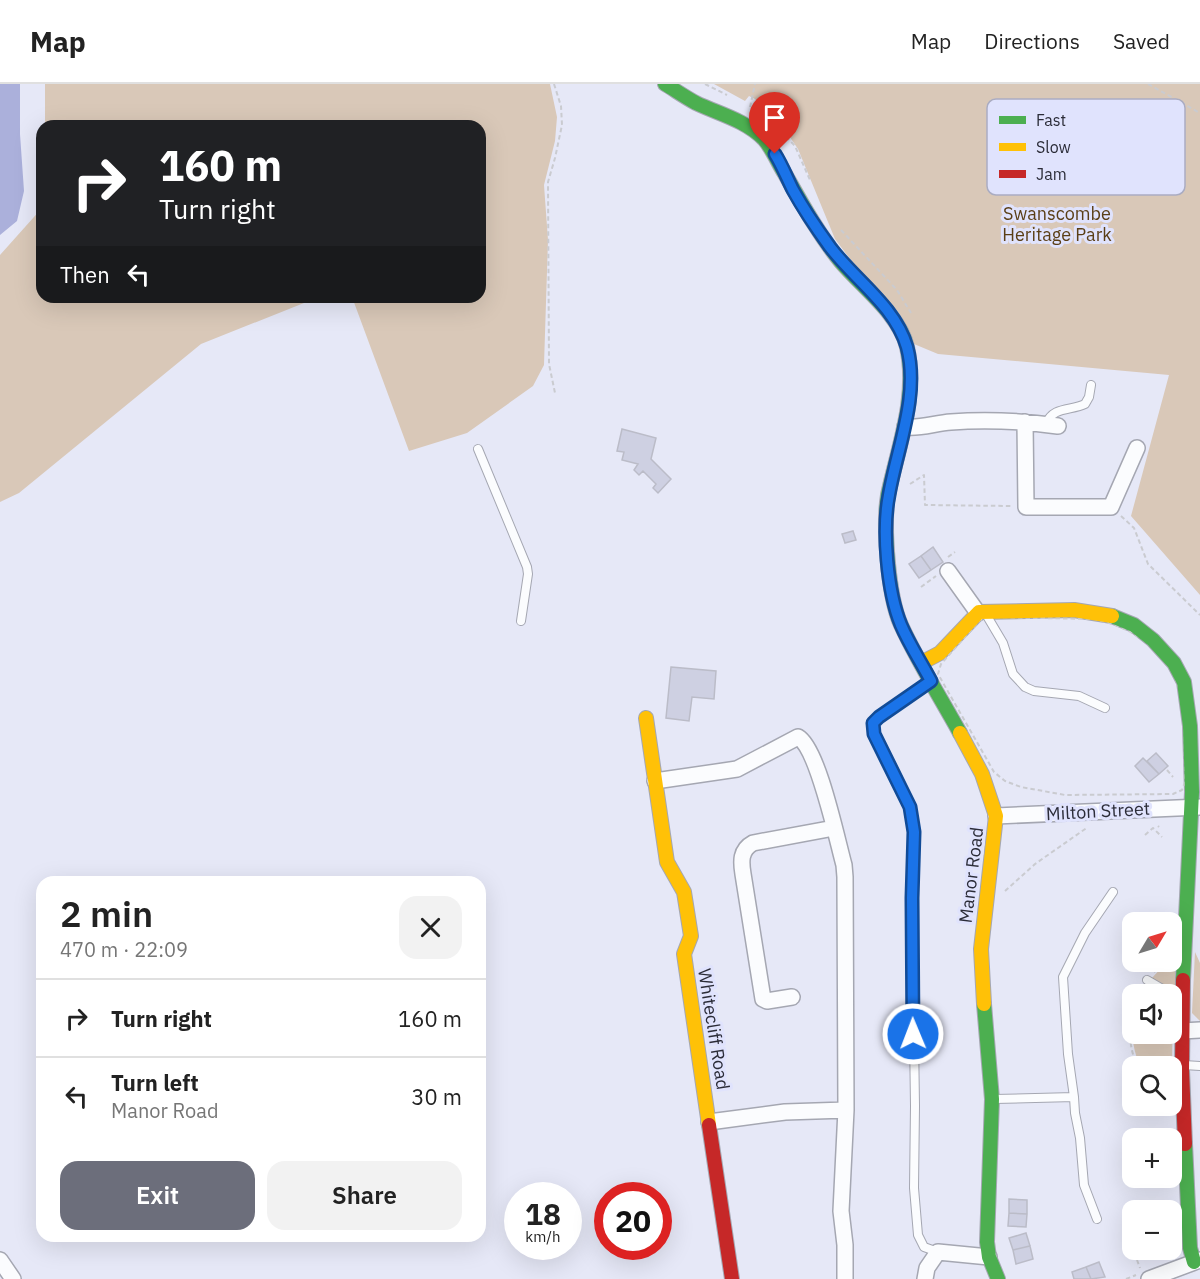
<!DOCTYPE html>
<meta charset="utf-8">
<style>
:root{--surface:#fff;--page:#f2f2f2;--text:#222;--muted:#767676;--line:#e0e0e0;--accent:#6c6e7b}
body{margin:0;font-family:"IBM Plex Sans",sans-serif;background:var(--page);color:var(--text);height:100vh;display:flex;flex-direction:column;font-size:22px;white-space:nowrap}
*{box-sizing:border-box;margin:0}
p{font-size:20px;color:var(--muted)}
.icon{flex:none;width:33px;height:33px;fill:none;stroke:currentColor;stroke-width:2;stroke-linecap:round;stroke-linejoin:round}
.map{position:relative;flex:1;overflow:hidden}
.details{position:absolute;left:36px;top:792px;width:450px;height:366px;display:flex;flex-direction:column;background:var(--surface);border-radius:18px;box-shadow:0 6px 24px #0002}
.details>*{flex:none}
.hud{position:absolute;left:36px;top:36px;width:450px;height:183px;border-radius:18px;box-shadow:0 6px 24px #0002;background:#202124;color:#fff;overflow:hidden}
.needle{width:39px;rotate:52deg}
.buttons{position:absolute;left:1122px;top:828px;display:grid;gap:12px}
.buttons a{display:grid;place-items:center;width:60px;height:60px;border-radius:12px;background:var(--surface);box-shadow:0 6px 24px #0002;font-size:30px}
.speed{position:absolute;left:504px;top:1098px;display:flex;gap:12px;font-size:30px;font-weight:700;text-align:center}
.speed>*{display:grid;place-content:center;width:78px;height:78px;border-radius:50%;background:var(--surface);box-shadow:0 6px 24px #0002;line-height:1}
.speed small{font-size:15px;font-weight:400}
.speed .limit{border:9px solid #d22;background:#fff;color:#111}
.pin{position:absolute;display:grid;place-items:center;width:51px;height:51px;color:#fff;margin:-62px -26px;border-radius:50% 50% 50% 0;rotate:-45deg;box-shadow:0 0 6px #0007}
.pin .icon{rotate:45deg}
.me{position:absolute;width:66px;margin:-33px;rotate:359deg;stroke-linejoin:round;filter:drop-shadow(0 0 4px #0008)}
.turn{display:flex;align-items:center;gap:21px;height:126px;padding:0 24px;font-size:27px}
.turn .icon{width:78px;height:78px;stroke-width:2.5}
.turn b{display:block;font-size:42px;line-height:51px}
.then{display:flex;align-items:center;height:57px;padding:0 24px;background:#0003;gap:12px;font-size:22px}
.round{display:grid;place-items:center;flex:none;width:63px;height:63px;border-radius:18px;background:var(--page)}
.overview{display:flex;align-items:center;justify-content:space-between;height:102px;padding:0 24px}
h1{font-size:36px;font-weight:600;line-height:45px}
.primary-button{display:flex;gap:12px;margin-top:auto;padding:12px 24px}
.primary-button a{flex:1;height:69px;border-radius:18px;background:var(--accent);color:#fff;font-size:24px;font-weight:600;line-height:69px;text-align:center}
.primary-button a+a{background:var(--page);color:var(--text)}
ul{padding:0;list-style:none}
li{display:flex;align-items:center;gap:18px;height:78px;padding:0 24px;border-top:2px solid var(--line)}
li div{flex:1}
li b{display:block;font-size:22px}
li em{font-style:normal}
header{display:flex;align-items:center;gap:36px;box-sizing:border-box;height:84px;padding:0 30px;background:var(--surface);border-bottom:2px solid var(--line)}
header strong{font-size:28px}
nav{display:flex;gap:33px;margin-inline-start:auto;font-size:21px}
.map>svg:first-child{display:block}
.green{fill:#d9c8b8}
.water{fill:#abb0db}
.building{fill:#ced0e2;stroke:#bbbcc8;stroke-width:1.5}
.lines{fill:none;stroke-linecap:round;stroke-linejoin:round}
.lane-casing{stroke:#a5a7b2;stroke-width:10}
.street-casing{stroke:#a5a7b2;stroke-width:18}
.fast-casing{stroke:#a5a7b2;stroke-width:16}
.slow-casing{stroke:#a5a7b2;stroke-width:16}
.jam-casing{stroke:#a5a7b2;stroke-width:16}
.path{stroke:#cacbd0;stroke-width:2;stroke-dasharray:4.5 3;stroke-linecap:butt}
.lane{stroke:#fbfcfe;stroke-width:8}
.street{stroke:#fbfcfe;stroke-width:15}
.fast{stroke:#4caf50;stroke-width:14}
.slow{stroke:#ffc107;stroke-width:14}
.jam{stroke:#c62828;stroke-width:14}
.route-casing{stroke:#114b97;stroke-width:15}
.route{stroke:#1a73e8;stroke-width:10}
.labels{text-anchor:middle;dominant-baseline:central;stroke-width:6;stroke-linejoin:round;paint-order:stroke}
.park-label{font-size:18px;fill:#5a3e16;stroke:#e0e3fd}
.street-label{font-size:18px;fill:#2b2c38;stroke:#e0e3fd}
.key{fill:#e0e3fd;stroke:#aaacc2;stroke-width:1.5}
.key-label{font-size:16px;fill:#2b2c38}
</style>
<header>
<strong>Map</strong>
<nav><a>Map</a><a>Directions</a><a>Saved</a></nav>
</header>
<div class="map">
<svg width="1200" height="1195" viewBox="0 0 1200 1195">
<rect width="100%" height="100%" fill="#e6e8f7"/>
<!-- green -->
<path class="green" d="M45,0H550L557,33L555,57L544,101L548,156L544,281L533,302L467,349L409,367L352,213H480V42H45Z
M714,0H1200V511L1131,432L1169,291L938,270L914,260L835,155L798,65L785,46L755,15L749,12L745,17Z
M42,124V213H319L201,260L19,409L0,418V171Z
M1195,868L1200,879V937L1192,929Z
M1172,875L1175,876V908L1151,895L1164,881L1172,878Z
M1172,913L1173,914L1172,982H1140C1134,968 1132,956 1132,940V950H1172Z"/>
<!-- water -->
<path class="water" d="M0,0H20V50L24,107L17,137L0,151Z"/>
<!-- building -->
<path class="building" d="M622,345L656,354L651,375L671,395L658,409L653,404L656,400L643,387L639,391L634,386L638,380L622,376L624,368L617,367Z
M853,447L856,456L845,459L842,450Z
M933,463L943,478L931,486L921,472Z
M921,472L931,486L919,494L909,480Z
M671,583L716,587L714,615L692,613L689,637L666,634Z
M1156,669L1168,682L1159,690L1147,677Z
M1143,674L1159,690L1149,698L1135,682Z
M1009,1115L1027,1116V1130L1009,1129Z
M1009,1129L1027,1130L1026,1143L1008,1142Z
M1026,1149L1030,1162L1013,1166L1009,1154Z
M1030,1162L1033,1175L1016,1180L1013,1166Z
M1099,1178L1105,1193L1091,1195L1086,1183Z
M1086,1183L1091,1195H1074L1072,1188Z"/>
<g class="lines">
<!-- lane casing -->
<g class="lane-casing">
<path id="lane" d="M1046,340C1053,322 1071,327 1085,320L1089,313L1091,301
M478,365L527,483L528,490L521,537
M987,532L1003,559L1013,590L1025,603L1034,607L1079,612L1105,624
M930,598L879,633L874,639V650L910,723L914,749L912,814L915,1022L914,1104L918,1151L924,1163L938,1168
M1147,896L1171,910
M1184,981L1200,982
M1074,1013L1075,1029L1080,1054L1084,1101L1097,1135
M994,1015L1074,1013L1068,970L1063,893L1085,849L1113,808"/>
</g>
<!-- street casing -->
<g class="street-casing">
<path id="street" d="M1025,338L1026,423H1111L1137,364
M905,343C921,345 935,339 951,338C987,335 1022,337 1058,342
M948,487L978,529
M655,697L737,685L798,653C818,664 837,756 844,781L845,793L846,1026L841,1127L845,1161V1195
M996,732L1200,723
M792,913L767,917L763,915L743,790C741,778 740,766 753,759L834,744
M1182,947L1200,946
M709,1038L785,1028L846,1026
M0,1176L13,1195
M925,1195L927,1184L938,1168L989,1173
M1149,1195L1200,1176"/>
</g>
<!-- fast casing -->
<g class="fast-casing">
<path id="fast" d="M665,0C675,6 685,13 696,19C719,30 745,36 764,55C772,64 778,79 785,90C802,120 819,151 841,178C862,203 900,231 907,263C918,313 898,363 888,411C883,441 888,513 901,541C918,578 940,613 960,649
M1112,532L1134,541L1153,556L1174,579L1184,598L1190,642L1192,708L1183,896
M984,920L992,1015L987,1158L989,1173L998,1195
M1185,1060L1190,1164L1194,1178"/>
</g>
<!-- slow casing -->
<g class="slow-casing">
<path id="slow" d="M921,579L940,569L979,528L1074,526L1112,532
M646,634L667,778L684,808L691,852L684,870L709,1041
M960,649L982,690L996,732L981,865L984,920"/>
</g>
<!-- jam casing -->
<g class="jam-casing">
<path id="jam" d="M1183,896L1182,986L1185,1060
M709,1041L732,1195"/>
</g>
<!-- path -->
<path class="path" d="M554,0L561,22L562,41L555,74L548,98L549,280L555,309
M705,0L727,11
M1148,0L1200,29
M750,23L755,0
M781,47L795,62L810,96
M841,146L897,206L911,229
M910,400L924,391L925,421L1011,422
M1121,432L1134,444L1148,480L1200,531
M948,473L955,468
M921,503L936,492
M988,533L1094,535C1129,542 1167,565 1178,601C1187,627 1184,670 1185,698L1182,706L1173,710L1065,711L1021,703L1005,697L994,688L938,590L941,580L980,536Z
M1167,686L1173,693
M1158,742L1159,743
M1145,751L1153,744L1162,753
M1005,807L1035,780L1088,743
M1154,888L1165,878
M1132,929C1128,948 1130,965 1137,982
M1137,1176L1140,1184
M1126,1195L1136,1191"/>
<!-- lane -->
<use href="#lane" class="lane"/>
<!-- street -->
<use href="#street" class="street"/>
<!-- fast -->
<use href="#fast" class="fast"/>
<!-- slow -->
<use href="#slow" class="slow"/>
<!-- jam -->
<use href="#jam" class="jam"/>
</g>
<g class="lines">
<!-- route casing -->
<g class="route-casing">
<path id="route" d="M775,70C782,81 787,94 793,106C804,126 817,145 830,163C855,196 895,222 907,263C920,311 897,364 889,411C882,446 887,507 901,541C909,560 921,578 931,597L879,633L873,639L874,650L910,723L914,748L912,814L913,950"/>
</g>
<!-- route -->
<use href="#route" class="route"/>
</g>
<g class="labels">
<!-- park labels -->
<g class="park-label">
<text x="1057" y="129">Swanscombe<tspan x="1057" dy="21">Heritage Park</tspan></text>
</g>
<!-- street labels -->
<g class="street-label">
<text transform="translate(1098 727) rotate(-3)">Milton Street</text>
<text transform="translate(971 791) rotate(-83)">Manor Road</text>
<text transform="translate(714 945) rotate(81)">Whitecliff Road</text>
</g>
</g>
<!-- legend -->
<rect x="987" y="15" width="198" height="96" rx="9" class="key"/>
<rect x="999" y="32" width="27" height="8" fill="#4caf50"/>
<rect x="999" y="59" width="27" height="8" fill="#ffc107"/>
<rect x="999" y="86" width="27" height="8" fill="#c62828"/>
<g class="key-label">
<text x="1036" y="42">Fast</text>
<text x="1036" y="69">Slow</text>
<text x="1036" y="96">Jam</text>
</g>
</svg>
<div class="buttons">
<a><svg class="needle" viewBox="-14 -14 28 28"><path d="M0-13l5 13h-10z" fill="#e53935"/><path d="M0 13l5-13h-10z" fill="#767676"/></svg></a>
<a><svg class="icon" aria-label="sound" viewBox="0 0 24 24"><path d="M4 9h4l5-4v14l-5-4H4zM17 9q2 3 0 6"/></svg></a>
<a><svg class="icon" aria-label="search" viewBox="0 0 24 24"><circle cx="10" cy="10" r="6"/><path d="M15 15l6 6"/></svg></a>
<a>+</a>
<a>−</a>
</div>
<div class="speed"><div>18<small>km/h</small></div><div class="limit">20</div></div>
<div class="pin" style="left:775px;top:70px;background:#d93025"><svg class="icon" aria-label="arrive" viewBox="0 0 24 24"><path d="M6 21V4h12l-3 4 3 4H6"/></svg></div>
<svg class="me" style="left:913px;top:950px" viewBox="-20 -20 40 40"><circle r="17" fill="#1a73e8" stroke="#fff" stroke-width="3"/><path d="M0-11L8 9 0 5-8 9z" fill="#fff"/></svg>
<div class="hud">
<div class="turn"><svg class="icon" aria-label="right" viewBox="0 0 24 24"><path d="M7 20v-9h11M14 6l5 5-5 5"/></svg><div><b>160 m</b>Turn right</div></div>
<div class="then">Then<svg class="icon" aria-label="left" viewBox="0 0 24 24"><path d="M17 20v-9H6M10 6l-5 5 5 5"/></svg></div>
</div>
<section class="details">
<div class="overview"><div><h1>2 min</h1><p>470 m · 22:09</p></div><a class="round"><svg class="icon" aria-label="close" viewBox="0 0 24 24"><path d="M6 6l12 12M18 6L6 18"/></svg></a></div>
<ul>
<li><svg class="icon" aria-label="right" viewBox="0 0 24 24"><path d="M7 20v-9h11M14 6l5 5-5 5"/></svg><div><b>Turn right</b></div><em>160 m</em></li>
<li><svg class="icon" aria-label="left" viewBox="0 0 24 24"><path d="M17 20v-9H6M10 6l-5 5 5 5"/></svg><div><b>Turn left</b><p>Manor Road</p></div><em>30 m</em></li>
</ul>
<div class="primary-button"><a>Exit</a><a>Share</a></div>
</section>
</div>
